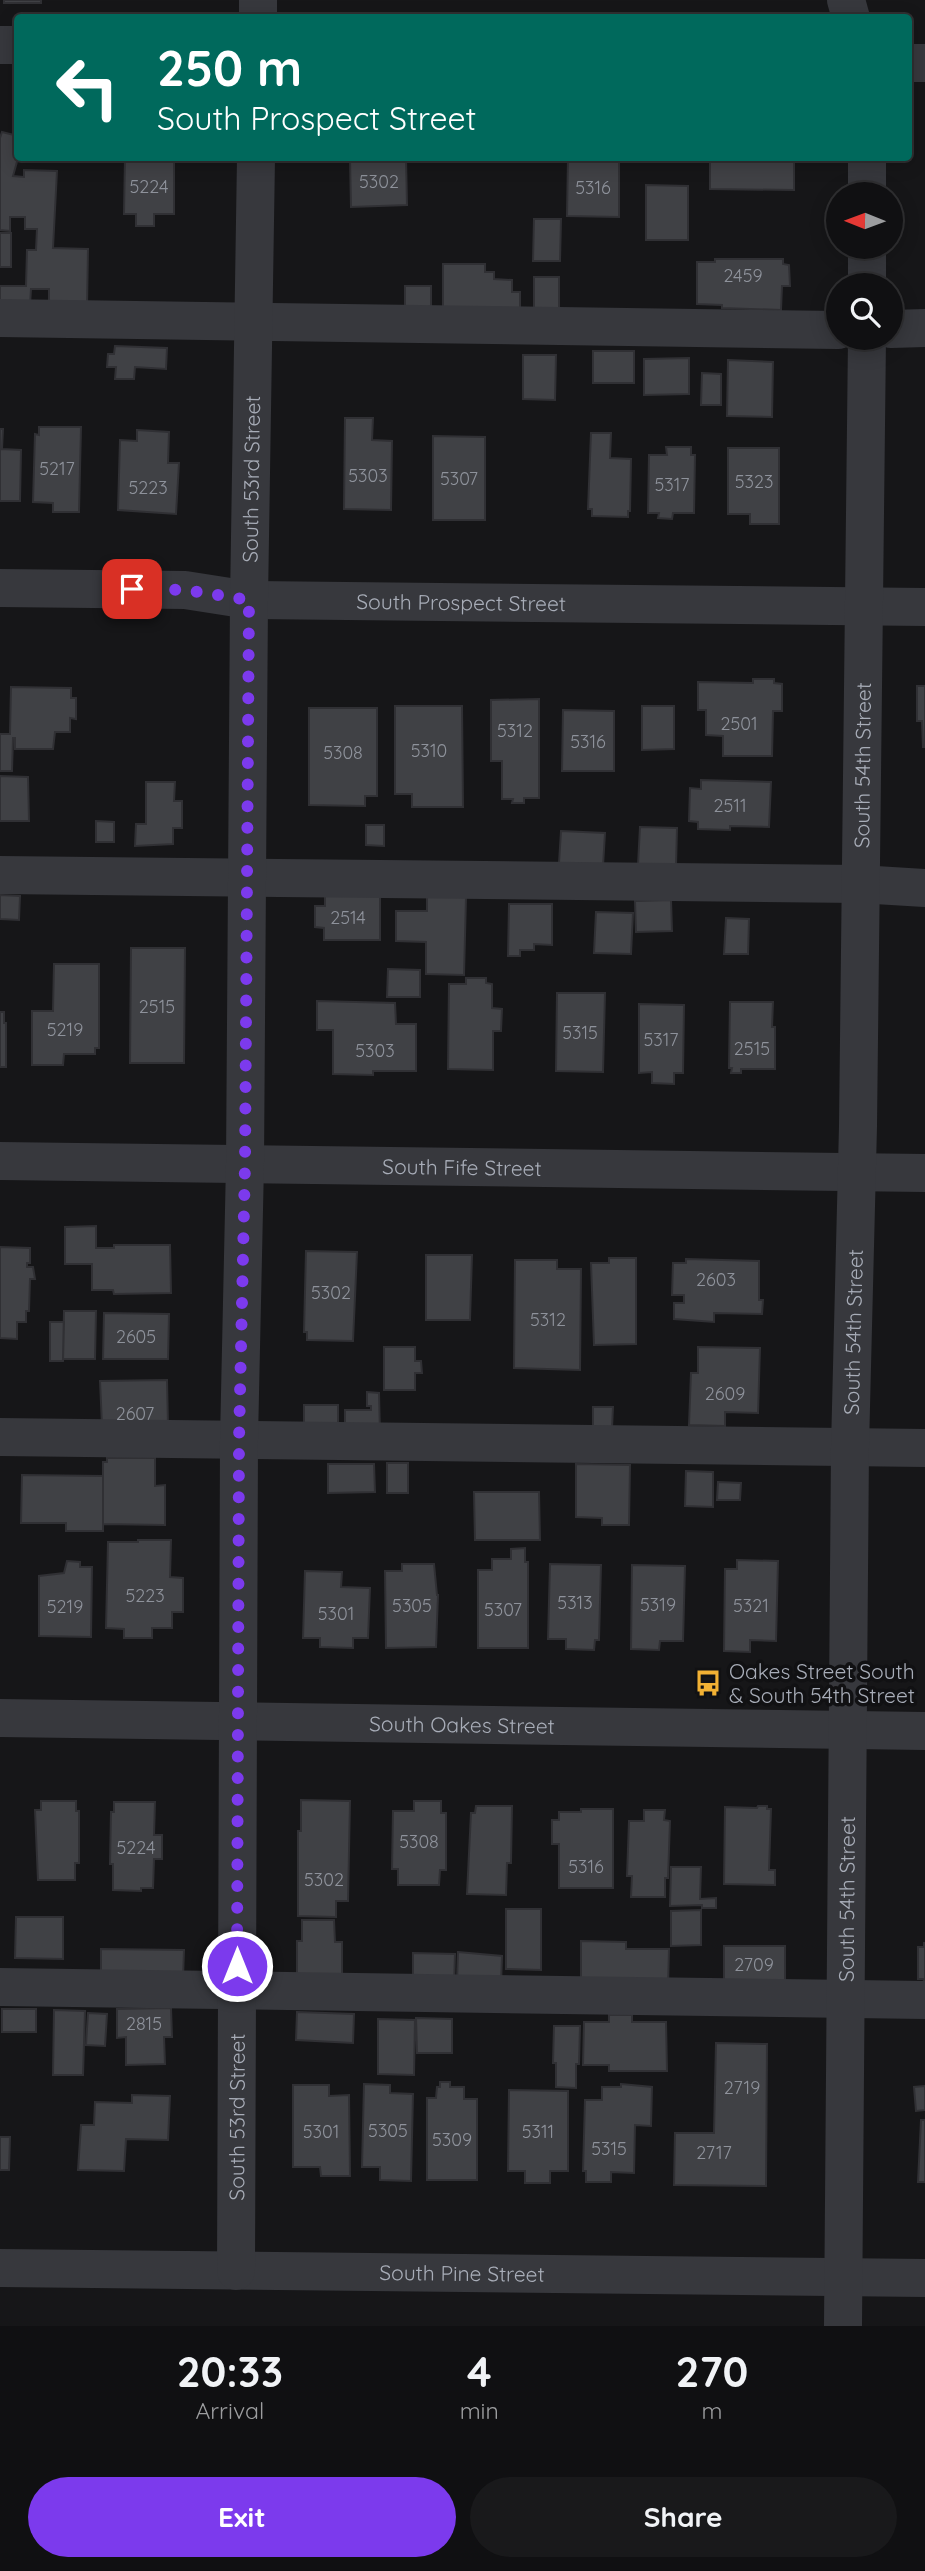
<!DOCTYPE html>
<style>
:root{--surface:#101012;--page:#19191b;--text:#f1f3f6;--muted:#9c9d9f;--line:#303032;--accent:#7c3aed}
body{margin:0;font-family:Quicksand,sans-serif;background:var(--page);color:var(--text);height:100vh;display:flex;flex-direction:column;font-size:26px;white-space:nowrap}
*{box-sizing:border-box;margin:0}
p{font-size:23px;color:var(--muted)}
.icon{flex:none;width:38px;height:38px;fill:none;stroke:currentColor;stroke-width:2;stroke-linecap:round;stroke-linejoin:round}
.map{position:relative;height:2326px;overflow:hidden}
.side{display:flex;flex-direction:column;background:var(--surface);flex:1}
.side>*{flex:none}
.banner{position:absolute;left:14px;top:14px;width:898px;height:147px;border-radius:7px;box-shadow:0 4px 18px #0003,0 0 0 2px var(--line);background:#00695c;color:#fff;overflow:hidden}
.needle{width:46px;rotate:271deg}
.tools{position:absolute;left:826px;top:182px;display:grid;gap:14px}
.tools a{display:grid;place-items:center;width:77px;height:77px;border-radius:50%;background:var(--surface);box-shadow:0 4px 18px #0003,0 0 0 2px var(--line);font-size:35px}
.pin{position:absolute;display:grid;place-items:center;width:60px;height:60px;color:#fff;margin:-30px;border-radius:14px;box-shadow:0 4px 10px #0006}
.me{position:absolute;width:77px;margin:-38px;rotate:0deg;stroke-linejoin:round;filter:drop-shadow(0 0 5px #0008)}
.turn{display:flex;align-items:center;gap:24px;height:147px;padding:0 28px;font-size:32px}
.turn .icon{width:91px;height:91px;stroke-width:2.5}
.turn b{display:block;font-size:49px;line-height:60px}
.eta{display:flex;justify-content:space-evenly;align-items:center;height:119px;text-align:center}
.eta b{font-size:42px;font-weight:700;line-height:49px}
.primary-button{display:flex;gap:14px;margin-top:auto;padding:14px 28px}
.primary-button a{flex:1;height:80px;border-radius:42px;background:var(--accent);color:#fff;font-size:28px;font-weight:700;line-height:80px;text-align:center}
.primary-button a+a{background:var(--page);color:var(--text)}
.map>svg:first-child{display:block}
.building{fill:#404145;stroke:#303034;stroke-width:2}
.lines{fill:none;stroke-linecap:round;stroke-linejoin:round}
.minor{stroke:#37383d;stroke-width:38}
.route{stroke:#7c3aed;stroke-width:12;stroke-dasharray:0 21.6}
.labels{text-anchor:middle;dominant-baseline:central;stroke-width:7;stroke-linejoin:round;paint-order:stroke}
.number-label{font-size:18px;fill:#8e929b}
.street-label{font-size:21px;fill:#a8adb8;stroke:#111113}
.poi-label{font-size:21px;fill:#a8adb8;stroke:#111113;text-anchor:start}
</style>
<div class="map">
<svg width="925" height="2326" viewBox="0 0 925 2326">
<rect width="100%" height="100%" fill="#161618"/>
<!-- building -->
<path class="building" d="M4,0H41V3H4Z
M2,132L18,136V158L13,176L24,177V170L57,171L53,248L88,249L87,307L49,306V289H31L30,305H0V286H26L27,250H36L37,229H25V217H10V231L0,230V138Z
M125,158H174V214H154V226H136V214H124Z
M350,158H406L407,205L351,207Z
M568,158H619V217L567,216Z
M710,158H794V190L710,189Z
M646,185L688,186V240H646Z
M534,219H561L560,261H533Z
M0,233H11V267H0Z
M715,259H783V264L789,265L790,286H782L781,310L722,308V305L697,304V262H715Z
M443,264H485V272H494V279L512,280V292H520V312L443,315Z
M534,277H559V316H534Z
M405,286H431V307H405Z
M115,346L167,348L166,369L135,367L134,379H115L116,367H107L108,354H114Z
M593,351H634V383H593Z
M523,355H556L555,400L523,399Z
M689,358V394L644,395V359Z
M728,360L773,362L772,417L727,416Z
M702,373L721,374V405H701Z
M345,418H373L372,440L392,441L391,510L344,509Z
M39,427H81L79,512H53V503L33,502L35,434L39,435Z
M0,429H3L2,449L21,450L20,501H0Z
M137,430L169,432L168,463H179L176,514L118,510L120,440L137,441Z
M591,433H611L610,458L631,459L630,511H628V517L592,516V509H588Z
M433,436L485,437V520H433Z
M666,447H691V455H695L694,513H673L672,519L658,518L659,513H648L649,455H667Z
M728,448H779V524H750V514H728Z
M753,679H774V683L782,684V711H773L772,756H723V736L706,735V710H698V682L753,683Z
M917,686H925V747H923L922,721H917Z
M11,687L71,688V698H76V719L70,718V732H55L53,749H15V738H13L12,771H0V734H10Z
M539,699V798H524V803H512L513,799H502V761H491V700Z
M395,706H462L463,807H412V794H395Z
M642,706H674V749L642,750Z
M309,708H377V796H365V806L309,805Z
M563,710L614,711V771H562Z
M0,776L28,777L29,821H0Z
M701,780L771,782L769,827L730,826V830L698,829V822L689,821L690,788L701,789Z
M146,782H175L174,801H182V828H173V844L135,846L136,824H146Z
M96,821L114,822V842H96Z
M366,825H384V846L366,845Z
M640,827L677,828L676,866L638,865Z
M561,831L605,833L603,866L559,863Z
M0,895L20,896L19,920L0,919Z
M325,896H380V940H324V928L315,927V906H325Z
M427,896L466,897L464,975L426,974V942L396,941V911H427Z
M671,900L672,931L636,932L635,901Z
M509,904H552V945L534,944V950H520V956H508Z
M596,912L633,913L631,954L594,953Z
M726,918L749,919L748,954H724Z
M131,948H185L184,1063H130Z
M54,964H99V1048H95V1054H64L63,1065H32V1011H53Z
M388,969L420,970V997H387Z
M466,978H486V983L492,984V1008L502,1009L501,1031H493V1070L448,1069L449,984H466Z
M557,993H605L603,1072L556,1071Z
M317,1001L395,1003L396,1024H416V1071H373V1075L333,1074V1030H317Z
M730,1002H773L772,1027H775V1069H741V1073H731L732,1068H729Z
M639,1004L684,1005L683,1073H674V1084L652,1083V1072L639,1073Z
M0,1012H4V1023H6V1067H0Z
M96,1226V1248H114V1245H170L171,1293L114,1294L113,1290H92V1264H65V1227Z
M0,1247L30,1248V1263H27V1267H33L35,1279H30L29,1311H26V1322H17V1339L0,1338Z
M306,1251L357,1252L353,1341L307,1340V1332H304Z
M426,1255H472L470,1320H426Z
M609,1258H636V1344L594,1345L591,1263H609Z
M686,1259L759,1261V1300H763L762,1314L714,1313V1322L674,1319V1303H684V1295H672L673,1263H686Z
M515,1260H557V1269H581L580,1370L514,1368Z
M64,1311H96L95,1359H63Z
M104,1313L169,1314L168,1359H103Z
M50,1322H64L63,1361H50Z
M384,1347H415V1361H421L422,1373H415V1390H384Z
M698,1347L760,1348L758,1413L725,1412V1426L689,1425L691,1373H698Z
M167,1380L168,1426L102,1425L100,1381Z
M367,1392L379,1393L380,1434L345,1433V1410H371V1406H367Z
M304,1405H338V1428H304Z
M593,1407H613L612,1428L593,1429Z
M107,1458H155V1486L165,1485V1525L103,1524V1462H107Z
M387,1463H408V1493H387Z
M328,1464H374L375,1492L328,1493Z
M576,1464L630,1465L629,1525H602V1518L576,1517Z
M686,1471L713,1472V1507L685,1506Z
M22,1475L103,1476V1531H66V1523H21Z
M718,1482L741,1483L740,1500H717Z
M474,1492H539L540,1540H475Z
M138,1540H171L170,1577L183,1578V1612H172V1628H152V1638H124V1629L106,1628L108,1542H138Z
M525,1548V1562H528V1648H478V1570H492V1559H511V1549Z
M737,1560L778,1561L776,1641L750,1640V1652L724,1651L725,1569H737Z
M67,1561L80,1562V1567H92L91,1637L39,1636V1576L64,1573Z
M402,1564H434L437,1595H438L436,1647L386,1648L385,1571H402Z
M550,1564L601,1565L599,1640H595L594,1650L566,1649V1639H548Z
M632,1565L685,1566L683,1641H660L659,1650L631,1649Z
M305,1571L342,1572L341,1587L370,1588L368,1638H353V1648L320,1647V1638H303Z
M301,1800L350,1801L348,1901H336V1917L298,1916V1831H301Z
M41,1801H76V1811H79V1863H75V1880H38L35,1810H41Z
M414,1801H441V1813H446V1870H440L439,1885H398V1869H392L393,1811H414Z
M114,1802H155L154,1835H162V1859H154L153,1888H141V1891L113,1890V1864H110L111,1812H114Z
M476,1806H512L511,1863H507L506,1895L467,1894L471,1813H475Z
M758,1806H767V1809H771L769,1870H775V1885L724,1884L725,1807L757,1808Z
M581,1809H613V1888H559V1844H552V1820H559V1812H581Z
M644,1810H665L664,1820L670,1821L668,1878H665V1897H631L632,1876H627L629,1821H644Z
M671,1867H701L700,1899L716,1898V1908H702V1905L670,1906Z
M506,1909H541V1970L506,1969Z
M701,1910V1945L671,1946V1911Z
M16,1917H63V1959L15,1958Z
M302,1920H334L335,1942H342V1979H297V1941H302Z
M581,1941L626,1942V1949H669L668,1986L581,1985Z
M924,1943H925V1982L923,1979H918V1947H924Z
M724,1946H785V1985L724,1982Z
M101,1949L184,1950L183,1978L101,1977Z
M458,1952L502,1956L501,1985L457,1983Z
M413,1953L455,1954L454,1984L413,1983Z
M171,2008L172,2037H164L165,2064L126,2065V2037L117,2038V2009Z
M2,2009H36V2032H2Z
M54,2010L85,2011L83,2075H53Z
M297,2012L354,2014L353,2043L296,2040Z
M88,2013L107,2014L105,2046L86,2045Z
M609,2015H632V2022H666L667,2071H609V2065H583L584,2022H609Z
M416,2018L452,2019V2053H417Z
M378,2019L415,2020L414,2075L378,2074Z
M554,2026H580L579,2064H576V2088L556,2087V2063H553Z
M716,2043L767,2044L766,2186L674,2185L675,2133H714Z
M440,2082H450V2087H464V2099H477V2180H427V2098H436L437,2087H440Z
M364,2084L390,2085V2093L413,2094L411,2181L380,2180V2167H362Z
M621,2084L652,2087L651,2126L635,2125L634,2173L611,2172V2182H586V2171H583L585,2100H602V2087H621Z
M293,2085H329V2096L349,2095L350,2176H321L320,2167H293Z
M925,2086V2110L916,2111L914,2087Z
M509,2090L568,2091V2171H550V2183H525V2171H508Z
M132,2095L170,2096L168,2140L126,2139L124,2171L78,2170L81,2125H94L95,2102L132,2103Z
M921,2120H925V2182H918Z
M0,2137H10L9,2170H0Z"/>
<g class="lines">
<!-- minor -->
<g class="minor">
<path d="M846,0L851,18"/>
<path d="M258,18V0"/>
<path d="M0,45H18"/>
<path d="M908,63H925"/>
<path d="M867,158V194"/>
<path d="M867,247V285"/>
<path d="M0,318L838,330"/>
<path d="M891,329L925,328"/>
<path id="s1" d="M0,588L185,590L249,600L925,607"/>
<path d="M0,875L859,884L925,888"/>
<path id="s2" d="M0,1161L925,1173"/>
<path d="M0,1437L925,1448"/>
<path id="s3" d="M0,1718L925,1731"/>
<path d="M0,1987L925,2000"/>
<path id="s4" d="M0,2268L925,2278"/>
<path id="s5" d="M236,2271L239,1440L245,1164L249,600L256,158"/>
<path id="s6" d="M843,2326L850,1447L858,1126L867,338"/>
</g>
</g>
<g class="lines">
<!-- route -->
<path class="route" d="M132,589L186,590L249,600L245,1164L239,1440L237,1966"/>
</g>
<!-- icons -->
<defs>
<g id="bus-bare" transform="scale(2.1)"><path d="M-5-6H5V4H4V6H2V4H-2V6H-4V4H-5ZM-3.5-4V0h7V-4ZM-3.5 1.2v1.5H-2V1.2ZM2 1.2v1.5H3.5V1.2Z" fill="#f2b134" stroke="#111113" stroke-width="2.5" paint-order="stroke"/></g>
</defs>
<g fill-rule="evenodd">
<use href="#bus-bare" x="708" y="1683"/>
</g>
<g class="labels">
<!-- number labels -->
<g class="number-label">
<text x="379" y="181">5302</text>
<text x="149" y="186">5224</text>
<text x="593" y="187">5316</text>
<text x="743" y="275">2459</text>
<text x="57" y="468">5217</text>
<text x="368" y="475">5303</text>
<text x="459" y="478">5307</text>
<text x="754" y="481">5323</text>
<text x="672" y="484">5317</text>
<text x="148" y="487">5223</text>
<text x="739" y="723">2501</text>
<text x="515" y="730">5312</text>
<text x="588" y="741">5316</text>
<text x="429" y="750">5310</text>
<text x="343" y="752">5308</text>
<text x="730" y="805">2511</text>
<text x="348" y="917">2514</text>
<text x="157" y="1006">2515</text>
<text x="65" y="1029">5219</text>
<text x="580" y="1032">5315</text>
<text x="661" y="1039">5317</text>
<text x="752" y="1048">2515</text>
<text x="375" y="1050">5303</text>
<text x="716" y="1279">2603</text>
<text x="331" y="1292">5302</text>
<text x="548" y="1319">5312</text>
<text x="136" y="1336">2605</text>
<text x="725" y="1393">2609</text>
<text x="135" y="1413">2607</text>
<text x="145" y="1595">5223</text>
<text x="575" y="1602">5313</text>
<text x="658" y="1604">5319</text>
<text x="412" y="1605">5305</text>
<text x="751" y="1605">5321</text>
<text x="65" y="1606">5219</text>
<text x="503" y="1609">5307</text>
<text x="336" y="1613">5301</text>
<text x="419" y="1841">5308</text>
<text x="136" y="1847">5224</text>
<text x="586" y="1866">5316</text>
<text x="324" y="1879">5302</text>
<text x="754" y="1964">2709</text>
<text x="144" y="2023">2815</text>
<text x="742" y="2087">2719</text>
<text x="388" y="2130">5305</text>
<text x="321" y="2131">5301</text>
<text x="538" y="2131">5311</text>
<text x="452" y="2139">5309</text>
<text x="609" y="2148">5315</text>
<text x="714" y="2152">2717</text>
</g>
<!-- street labels -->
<g class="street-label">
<text stroke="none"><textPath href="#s5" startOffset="1792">South 53rd Street</textPath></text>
<text stroke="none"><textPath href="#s1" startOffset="462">South Prospect Street</textPath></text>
<text stroke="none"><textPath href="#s6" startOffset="1561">South 54th Street</textPath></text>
<text stroke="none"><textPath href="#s2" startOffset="462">South Fife Street</textPath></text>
<text stroke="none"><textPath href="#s6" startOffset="994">South 54th Street</textPath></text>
<text stroke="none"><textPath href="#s3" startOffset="462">South Oakes Street</textPath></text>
<text stroke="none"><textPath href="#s6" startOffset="427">South 54th Street</textPath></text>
<text stroke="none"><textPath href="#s5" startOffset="154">South 53rd Street</textPath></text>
<text stroke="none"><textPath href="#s4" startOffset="462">South Pine Street</textPath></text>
</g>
<!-- poi labels -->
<g class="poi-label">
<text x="729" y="1671">Oakes Street South<tspan x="729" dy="24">&amp; South 54th Street</tspan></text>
</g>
</g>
</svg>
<div class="tools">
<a><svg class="needle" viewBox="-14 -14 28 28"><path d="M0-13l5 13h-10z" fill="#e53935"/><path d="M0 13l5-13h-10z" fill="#9c9d9f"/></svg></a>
<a><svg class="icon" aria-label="search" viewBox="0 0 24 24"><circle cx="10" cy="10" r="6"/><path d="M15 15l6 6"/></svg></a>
</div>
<div class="pin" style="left:132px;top:589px;background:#d93025"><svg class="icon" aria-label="arrive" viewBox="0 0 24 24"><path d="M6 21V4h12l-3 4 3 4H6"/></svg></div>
<svg class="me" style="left:237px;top:1966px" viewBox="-20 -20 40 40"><circle r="17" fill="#7c3aed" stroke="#fff" stroke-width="3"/><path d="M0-11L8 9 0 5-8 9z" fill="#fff"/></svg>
<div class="banner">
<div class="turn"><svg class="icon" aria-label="left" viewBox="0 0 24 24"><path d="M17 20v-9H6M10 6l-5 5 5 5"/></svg><div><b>250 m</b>South Prospect Street</div></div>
</div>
</div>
<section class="side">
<div class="eta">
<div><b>20:33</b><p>Arrival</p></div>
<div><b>4</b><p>min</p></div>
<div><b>270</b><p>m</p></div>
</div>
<div class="primary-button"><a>Exit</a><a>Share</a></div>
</section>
